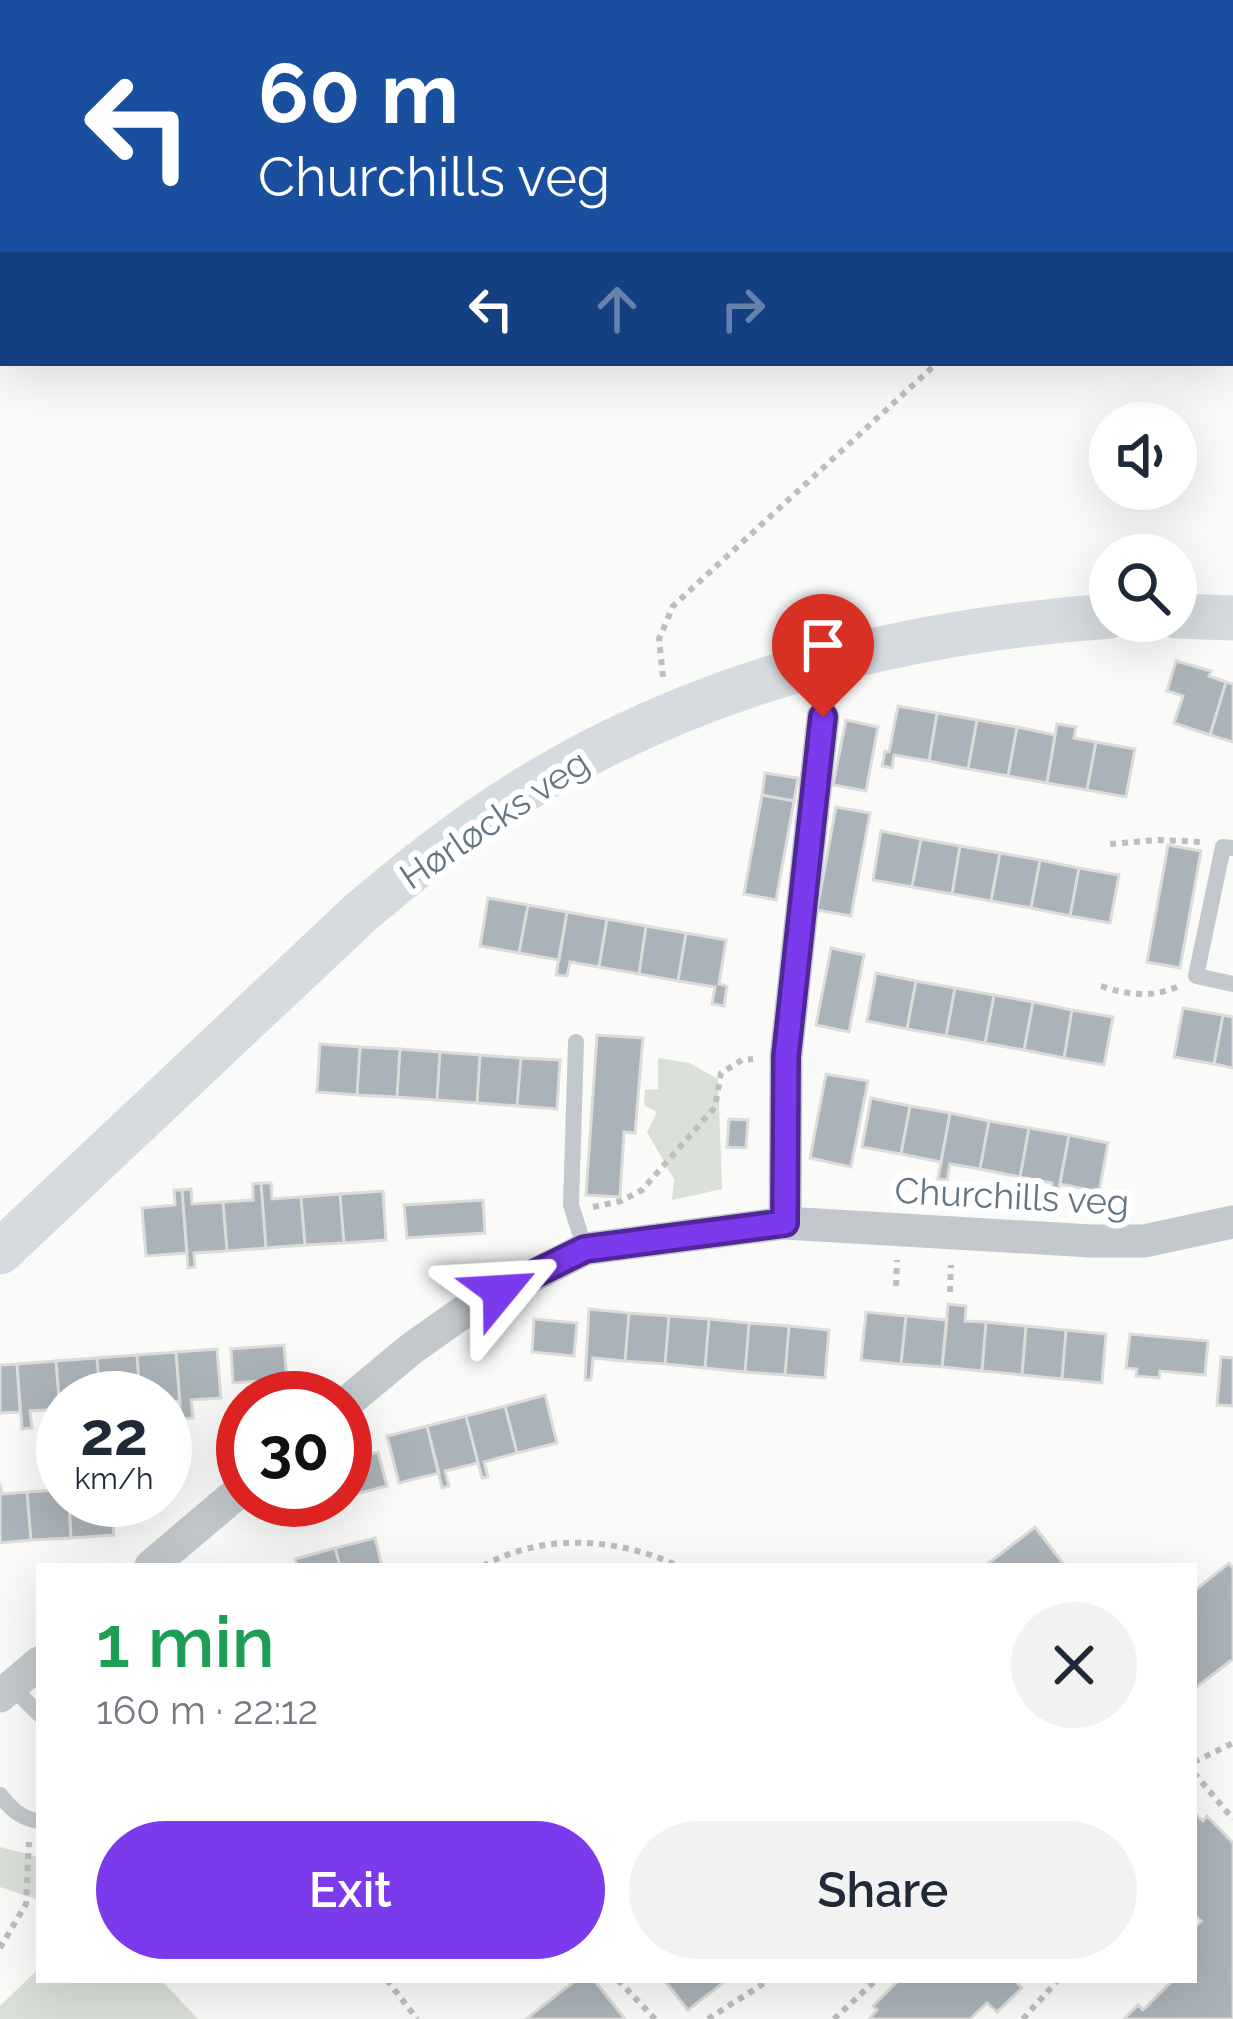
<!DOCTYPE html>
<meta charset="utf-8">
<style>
:root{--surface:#fff;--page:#f2f2f3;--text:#1f2937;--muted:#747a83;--accent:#7c3aed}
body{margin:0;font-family:Raleway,sans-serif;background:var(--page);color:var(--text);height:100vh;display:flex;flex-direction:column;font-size:45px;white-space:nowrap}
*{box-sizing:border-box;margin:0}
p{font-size:39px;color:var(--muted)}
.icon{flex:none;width:66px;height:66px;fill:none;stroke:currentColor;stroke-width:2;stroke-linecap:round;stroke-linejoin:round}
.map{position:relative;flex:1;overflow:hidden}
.drawer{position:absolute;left:36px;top:1563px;width:1161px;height:420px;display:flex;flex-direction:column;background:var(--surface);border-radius:0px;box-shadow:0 12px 48px #0002}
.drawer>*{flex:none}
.guide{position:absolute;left:0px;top:0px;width:1233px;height:366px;box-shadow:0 12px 48px #0002;background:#1a4fa0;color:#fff;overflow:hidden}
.tools{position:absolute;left:1089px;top:402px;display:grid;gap:24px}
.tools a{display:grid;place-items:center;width:108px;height:108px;border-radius:50%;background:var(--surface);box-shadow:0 12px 48px #0002;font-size:60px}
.speed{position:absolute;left:36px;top:1371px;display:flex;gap:24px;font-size:60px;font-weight:700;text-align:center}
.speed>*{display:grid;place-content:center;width:156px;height:156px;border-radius:50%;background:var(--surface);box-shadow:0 12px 48px #0002;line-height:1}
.speed small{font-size:30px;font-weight:400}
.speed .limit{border:18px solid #d22;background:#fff;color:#111}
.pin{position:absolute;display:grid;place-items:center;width:102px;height:102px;color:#fff;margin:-123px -51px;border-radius:50% 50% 50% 0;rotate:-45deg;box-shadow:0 0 12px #0007}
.pin .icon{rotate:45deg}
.me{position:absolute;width:132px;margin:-66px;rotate:63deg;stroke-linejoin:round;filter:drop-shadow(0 0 9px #0008)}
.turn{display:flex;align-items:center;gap:42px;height:252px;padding:0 60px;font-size:54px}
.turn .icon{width:156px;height:156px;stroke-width:2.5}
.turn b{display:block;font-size:84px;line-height:102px}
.lanes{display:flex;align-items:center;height:114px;padding:0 60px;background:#0003;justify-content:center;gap:60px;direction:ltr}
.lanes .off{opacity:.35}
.round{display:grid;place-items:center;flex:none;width:126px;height:126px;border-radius:63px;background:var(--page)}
.head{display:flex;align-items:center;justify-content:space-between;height:204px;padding:0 60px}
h1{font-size:72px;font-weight:600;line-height:90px;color:#1e9e55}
.cta{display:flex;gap:24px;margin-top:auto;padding:24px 60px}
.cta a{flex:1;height:138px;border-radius:72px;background:var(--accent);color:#fff;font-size:48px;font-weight:600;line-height:138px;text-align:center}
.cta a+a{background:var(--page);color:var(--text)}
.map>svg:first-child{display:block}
.green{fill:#dadfd7}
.building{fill:#aab3b9;stroke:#dcdcda;stroke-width:3}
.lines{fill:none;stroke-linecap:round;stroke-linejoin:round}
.path{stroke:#bbbfc2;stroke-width:6;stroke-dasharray:6 6;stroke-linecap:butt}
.lane{stroke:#c3c8cc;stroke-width:16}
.street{stroke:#c3c8cc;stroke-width:33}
.secondary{stroke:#d6dbdf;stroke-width:45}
.highway{stroke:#d6dbdf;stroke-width:60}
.route-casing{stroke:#51269a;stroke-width:30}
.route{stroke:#7c3aed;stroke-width:21}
.labels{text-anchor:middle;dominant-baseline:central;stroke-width:12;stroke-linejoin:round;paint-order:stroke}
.street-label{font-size:36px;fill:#657683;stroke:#fff}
</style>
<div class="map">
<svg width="1233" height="2019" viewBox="0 0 1233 2019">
<rect width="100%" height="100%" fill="#fafaf8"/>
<!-- green -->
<path class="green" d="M658,1058L689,1063L718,1079L722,1189L672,1200L674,1179L647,1132L657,1112L644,1105L645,1090L658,1089Z
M0,1847L39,1857V1900L0,1887Z
M39,1968V1980H161L198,2019H0V2006Z"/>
<!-- building -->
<path class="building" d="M1176,661L1211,671L1209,676L1226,682L1210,735L1174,723L1183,696L1167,691Z
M1226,682L1233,684V742L1210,735Z
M898,706L937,713L929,761L894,755L892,768L882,766L885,751L889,752Z
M937,713L977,720L968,769L929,761Z
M846,720L878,727L866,791L833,785Z
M977,720L1017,727L1008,776L968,769Z
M1057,724L1076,727L1074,738L1096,742L1087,790L1047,783Z
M1017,727L1055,735L1047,783L1008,776Z
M1096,742L1135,749L1126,797L1087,790Z
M765,773L798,778L794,801L762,795Z
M762,795L794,801L776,900L744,894Z
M836,807L870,813L851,916L817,910Z
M881,831L921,839L912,887L873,880Z
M921,839L960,846L952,894L912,887Z
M1168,845L1201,851L1180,968L1147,962Z
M960,846L1000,853L991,901L952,894Z
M1000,853L1040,860L1031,908L991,901Z
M1040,860L1079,868L1070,916L1031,908Z
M1079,868L1119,875L1110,923L1070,916Z
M488,898L528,905L519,953L480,946Z
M528,905L567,912L559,960L519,953Z
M567,912L607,919L599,967L570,962L567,976L556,975Z
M607,919L646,926L639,974L599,967Z
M646,926L686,933L678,981L639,974Z
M686,933L726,940L719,984L727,986L724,1006L712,1004L715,987L678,981Z
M831,948L864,955L849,1032L816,1025Z
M876,973L916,981L907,1029L867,1021Z
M916,981L955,988L946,1036L907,1029Z
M955,988L994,995L985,1043L946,1036Z
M994,995L1033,1002L1024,1050L985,1043Z
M1033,1002L1072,1010L1064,1058L1024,1050Z
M1183,1008L1223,1015L1214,1064L1174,1057Z
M1072,1010L1113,1017L1104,1065L1064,1058Z
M1223,1015L1233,1017V1068L1214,1064Z
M597,1035L643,1038L635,1133L624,1132L620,1197L586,1195Z
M320,1044L360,1047L357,1095L317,1092Z
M360,1047L400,1049L397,1097L357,1095Z
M400,1049L440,1052L437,1100L397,1097Z
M440,1052L480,1055L477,1103L437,1100Z
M480,1055L521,1058L517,1106L477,1103Z
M521,1058L560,1060L557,1109L517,1106Z
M826,1074L868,1081L851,1167L810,1158Z
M871,1098L910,1106L901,1154L862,1147Z
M910,1106L950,1113L941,1162L901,1154Z
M950,1113L989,1121L980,1169L950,1164L947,1180L938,1179Z
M729,1119L748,1120L746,1148L727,1147Z
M989,1121L1029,1128L1020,1177L980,1169Z
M1029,1128L1069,1135L1057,1198L1050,1196L1052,1183L1020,1177Z
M1069,1135L1108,1143L1099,1192L1060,1184Z
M261,1183L266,1248L227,1251L223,1202L253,1200V1184Z
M261,1183H271L272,1199L301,1197L305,1245L266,1248Z
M191,1189L192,1204L223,1202L227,1251L194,1253L195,1267L188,1268L182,1190Z
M174,1190H182L187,1253L146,1256L142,1208L175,1205Z
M383,1191L386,1240L344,1243L340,1194Z
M340,1194L344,1243L305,1245L301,1197Z
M483,1200L485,1233L407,1238L404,1205Z
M948,1304L966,1306L965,1321L986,1322L982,1371L942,1367Z
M589,1309L629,1313L625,1361L593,1358L591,1380H585Z
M866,1312L906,1316L901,1364L861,1360Z
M629,1313L669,1316L665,1364L625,1361Z
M669,1316L709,1319L705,1368L665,1364Z
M906,1316L947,1320L942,1367L901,1364Z
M534,1319L577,1323L574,1356L532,1352Z
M709,1319L749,1323L745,1372L705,1368Z
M986,1322L1026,1326L1022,1375L982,1371Z
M749,1323L789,1326L785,1375L745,1372Z
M789,1326L829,1330L825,1378L785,1375Z
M1026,1326L1066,1330L1062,1379L1022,1375Z
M1066,1330L1106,1334L1102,1383L1062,1379Z
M1130,1334L1208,1341L1205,1375L1160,1371L1159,1378L1136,1376L1137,1369L1126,1368Z
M284,1345L287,1379L233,1383L231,1349Z
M217,1349L221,1398L191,1400L193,1418L181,1419L176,1352Z
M176,1352L180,1401L165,1402V1398H140L137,1355Z
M137,1355L140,1398H100L97,1358Z
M1221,1357L1233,1358V1406L1217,1405Z
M97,1358L100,1398H63L61,1426L56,1361Z
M56,1361L60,1409L30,1411L32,1428L22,1429L17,1364Z
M17,1364L20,1412L0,1413V1365Z
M545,1395L557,1443L517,1453L505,1406Z
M505,1406L517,1453L484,1462L488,1477L482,1478L466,1416Z
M466,1416L478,1463L445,1471L449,1486L442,1488L427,1426Z
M183,1425L186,1459L165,1460V1427Z
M427,1426L439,1473L399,1483L387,1436Z
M378,1452L387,1486L349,1496L345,1482V1461Z
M63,1480V1500H69L71,1538L31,1540L27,1492L56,1490L55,1481Z
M0,1484L2,1494L27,1492L31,1540L0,1543Z
M69,1500H111L114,1535L71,1538Z
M1035,1527L1065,1566H985Z
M375,1538L382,1566H340L335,1548Z
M335,1548L340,1566H297L295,1559Z
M1229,1563L1233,1568V1659L1194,1689V1591Z
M1194,1812L1203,1821L1207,1816L1233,1843V2019H1124L1138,2005L1143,2010L1173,1980H1194V1928L1201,1921L1194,1915Z
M576,1980H594L625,2019H526Z
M664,1980H727L688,2010Z
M899,1980H1015L1022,1988L997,2012L987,2003L970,2019H869L877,2010L873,2006Z"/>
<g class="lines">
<!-- path -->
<path class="path" d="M0,201H3
M1230,279L1233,280
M663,677L659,639L673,606L937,363
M1110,844L1158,840L1202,842
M1101,986C1128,995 1151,998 1177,987
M593,1207L621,1201L642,1190L715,1107L721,1073L742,1060L753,1059
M896,1286L897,1260
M950,1292L951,1265
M483,1566C542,1533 617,1537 678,1566
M1194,1762L1233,1743
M1194,1773L1233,1819
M0,1948L26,1904L29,1842
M387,1980L417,2019
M618,1980L655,2019
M708,2019L769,1980
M834,2019L876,1980
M1023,2019L1058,1980"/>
<!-- lane -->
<path class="lane" d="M1233,848L1223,847L1196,976L1233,984
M576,1042L571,1205L585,1249
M12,1687L39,1714
M0,1795C10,1808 21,1819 39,1821"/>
<!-- street -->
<path class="street" d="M785,1223L786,1056L823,717
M345,1404L411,1349L469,1308L585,1249L785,1223L1091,1241H1144L1233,1222
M151,1566L243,1488
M0,1696L39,1663"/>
<!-- secondary -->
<path class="secondary" d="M1176,616L1233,618
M0,1252L360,913C411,870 463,828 521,792C699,681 903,631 1110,616"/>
<!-- highway -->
<path class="highway" d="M0,54L3,55
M0,100H3
M1230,106L1233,107
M1230,155H1233"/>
</g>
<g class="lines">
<!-- route casing -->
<g class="route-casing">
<path id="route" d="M500,1291L585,1249L785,1223L786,1056L823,717"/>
</g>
<!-- route -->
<use href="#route" class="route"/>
</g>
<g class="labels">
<!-- street labels -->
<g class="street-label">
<text transform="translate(494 819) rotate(-34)">Hørløcks veg</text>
<text transform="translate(1012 1196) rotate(3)">Churchills veg</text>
</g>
</g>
</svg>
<div class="tools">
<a><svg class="icon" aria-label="sound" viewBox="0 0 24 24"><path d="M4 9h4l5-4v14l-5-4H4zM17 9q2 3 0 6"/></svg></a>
<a><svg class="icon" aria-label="search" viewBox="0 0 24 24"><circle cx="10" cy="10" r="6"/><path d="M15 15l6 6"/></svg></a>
</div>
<div class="speed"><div>22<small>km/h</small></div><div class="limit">30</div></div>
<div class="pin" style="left:823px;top:717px;background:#d93025"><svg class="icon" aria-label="arrive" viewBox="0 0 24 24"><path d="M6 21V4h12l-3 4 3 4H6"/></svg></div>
<svg class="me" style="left:500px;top:1291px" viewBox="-20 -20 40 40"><path d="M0-17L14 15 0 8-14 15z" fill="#7c3aed" stroke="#fff" stroke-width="4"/></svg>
<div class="guide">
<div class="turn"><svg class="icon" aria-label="left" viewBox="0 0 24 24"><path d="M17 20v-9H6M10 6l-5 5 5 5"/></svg><div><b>60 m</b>Churchills veg</div></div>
<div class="lanes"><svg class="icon" aria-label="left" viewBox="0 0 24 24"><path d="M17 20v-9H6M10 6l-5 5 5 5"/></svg><svg class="icon off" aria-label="ahead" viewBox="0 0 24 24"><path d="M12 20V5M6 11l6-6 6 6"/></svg><svg class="icon off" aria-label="right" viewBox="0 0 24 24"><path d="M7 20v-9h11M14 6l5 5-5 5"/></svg></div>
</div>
<section class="drawer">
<div class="head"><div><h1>1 min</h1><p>160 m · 22:12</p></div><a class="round"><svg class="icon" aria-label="close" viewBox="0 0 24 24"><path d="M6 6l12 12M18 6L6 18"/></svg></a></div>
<div class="cta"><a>Exit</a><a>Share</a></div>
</section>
</div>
